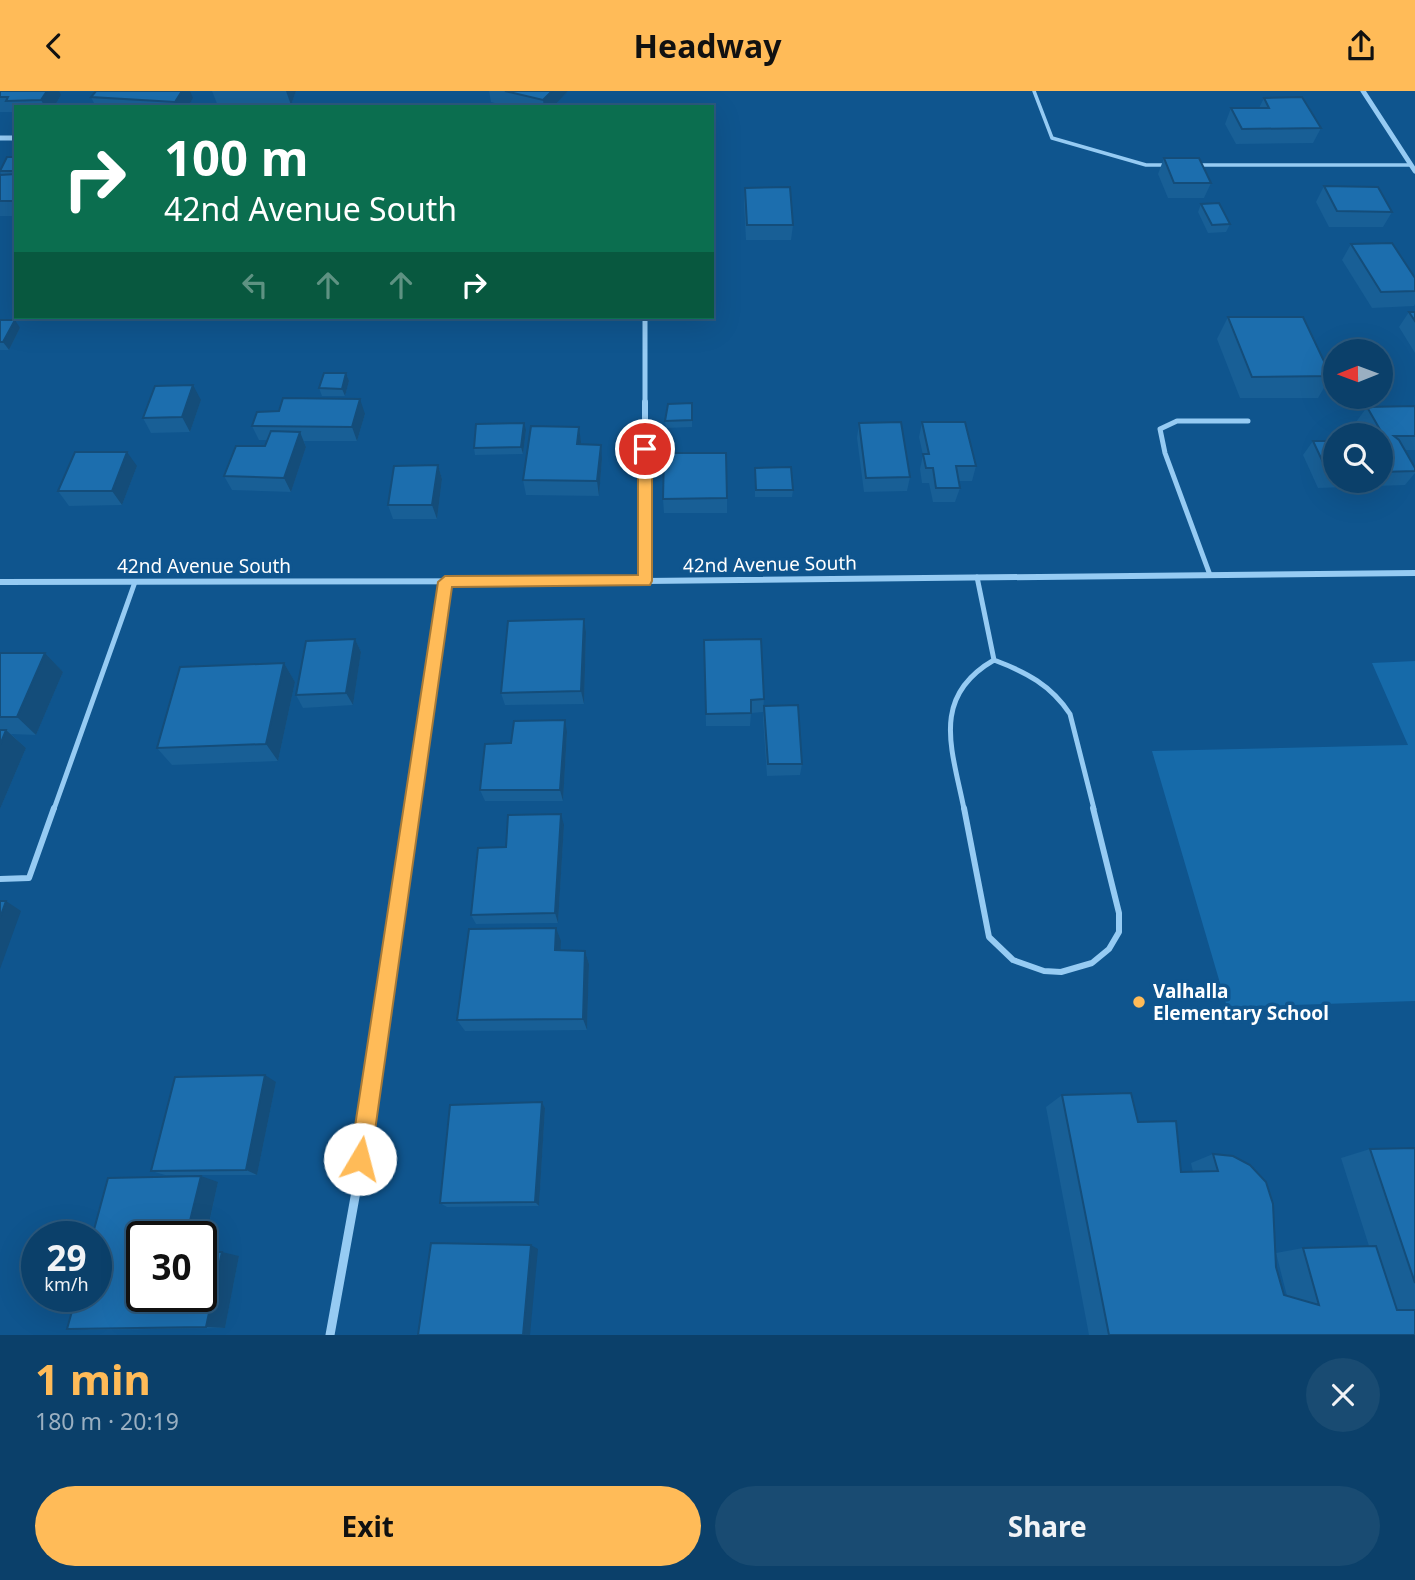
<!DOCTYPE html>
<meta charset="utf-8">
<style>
:root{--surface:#0b406a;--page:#194b72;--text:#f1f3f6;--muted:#9aafc1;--line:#2b597e;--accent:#ffbb58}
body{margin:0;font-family:"Noto Sans",sans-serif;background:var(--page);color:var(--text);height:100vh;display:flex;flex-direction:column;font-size:26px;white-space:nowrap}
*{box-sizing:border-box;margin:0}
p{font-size:23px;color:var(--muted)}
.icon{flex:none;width:38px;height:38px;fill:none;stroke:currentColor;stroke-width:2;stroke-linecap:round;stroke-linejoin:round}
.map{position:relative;height:1244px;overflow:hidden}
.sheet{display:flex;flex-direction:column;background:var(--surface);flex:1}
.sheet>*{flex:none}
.guide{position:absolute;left:14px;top:14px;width:700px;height:214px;border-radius:0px;box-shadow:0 7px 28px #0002,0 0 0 2px var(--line);background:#0b6e4f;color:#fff;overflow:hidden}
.needle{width:46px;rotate:269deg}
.tools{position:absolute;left:1323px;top:248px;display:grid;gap:14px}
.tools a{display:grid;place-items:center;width:70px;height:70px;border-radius:50%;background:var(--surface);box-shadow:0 7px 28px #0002,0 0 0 2px var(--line);font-size:35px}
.speed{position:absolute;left:21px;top:1130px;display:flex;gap:14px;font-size:35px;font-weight:700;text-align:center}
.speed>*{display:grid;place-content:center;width:91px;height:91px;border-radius:50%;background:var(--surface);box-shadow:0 7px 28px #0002,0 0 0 2px var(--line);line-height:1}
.speed small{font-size:18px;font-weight:400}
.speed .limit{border:4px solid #111;border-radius:10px;background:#fff;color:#111}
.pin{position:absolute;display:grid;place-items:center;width:60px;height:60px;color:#fff;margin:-30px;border:4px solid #fff;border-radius:50%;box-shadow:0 2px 7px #0007}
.me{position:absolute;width:77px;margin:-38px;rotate:8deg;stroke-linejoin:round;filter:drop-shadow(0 0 5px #0008)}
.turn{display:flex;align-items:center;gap:24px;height:147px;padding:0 35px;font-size:32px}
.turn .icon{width:91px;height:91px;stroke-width:2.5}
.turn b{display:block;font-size:49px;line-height:60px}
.lanes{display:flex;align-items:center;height:66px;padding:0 35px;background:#0003;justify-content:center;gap:35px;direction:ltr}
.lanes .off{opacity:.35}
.round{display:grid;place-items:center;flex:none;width:74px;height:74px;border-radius:37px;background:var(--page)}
.headline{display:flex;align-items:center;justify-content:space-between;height:119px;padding:0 35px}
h1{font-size:42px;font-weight:700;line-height:52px;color:var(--accent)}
.primary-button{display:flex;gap:14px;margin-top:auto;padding:14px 35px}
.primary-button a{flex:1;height:80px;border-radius:42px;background:var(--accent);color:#111;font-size:28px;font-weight:700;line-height:80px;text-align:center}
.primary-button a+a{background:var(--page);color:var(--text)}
header{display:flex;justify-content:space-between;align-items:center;height:91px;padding:0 35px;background:var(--accent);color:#111;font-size:32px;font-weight:700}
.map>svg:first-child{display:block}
.green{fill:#166aa9}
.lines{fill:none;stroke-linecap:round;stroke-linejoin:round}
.service-far2{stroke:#96cbf3;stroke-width:3.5}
.service-far1{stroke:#96cbf3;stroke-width:5}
.service{stroke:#96cbf3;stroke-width:6}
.minor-far2{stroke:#96cbf3;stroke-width:5}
.minor-far1{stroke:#96cbf3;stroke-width:6}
.minor{stroke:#96cbf3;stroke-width:9}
.wall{fill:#185f96}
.shaded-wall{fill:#144d7a}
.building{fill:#1c6eae;stroke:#144d7a;stroke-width:2}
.route{fill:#ffbb58;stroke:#a67a39;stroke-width:2}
.poi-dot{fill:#ffbb58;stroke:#0f558e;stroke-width:2.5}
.labels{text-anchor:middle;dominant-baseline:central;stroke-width:7;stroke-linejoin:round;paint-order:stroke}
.street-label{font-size:19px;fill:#fff;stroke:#0f558e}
.poi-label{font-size:19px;font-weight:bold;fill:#fff;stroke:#0f558e;text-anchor:start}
</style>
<header><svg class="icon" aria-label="back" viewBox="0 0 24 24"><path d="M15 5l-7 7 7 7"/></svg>Headway<svg class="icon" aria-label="share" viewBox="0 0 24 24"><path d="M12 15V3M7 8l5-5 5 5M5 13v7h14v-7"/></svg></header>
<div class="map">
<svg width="1415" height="1244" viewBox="0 0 1415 1244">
<rect width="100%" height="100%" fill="#0f558e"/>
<!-- green -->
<path class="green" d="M1415,570V910L1227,916L1152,660L1408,654L1372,572Z"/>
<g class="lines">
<!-- service-far2 -->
<path class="service-far2" d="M1034,0L1052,47L1146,74H1167
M1197,74H1411"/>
<!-- service-far1 -->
<path class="service-far1" d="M1210,484L1165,362L1160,338L1177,330H1248
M977,486L994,569
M54,718L135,491
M964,718C952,658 930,606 994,569C1026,581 1051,594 1070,623L1094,718"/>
<!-- service -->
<path class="service" d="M964,717L989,846L1013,869L1044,880L1061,881L1092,872L1109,858L1119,841V822L1093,717
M0,788L29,787L54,717"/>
<!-- minor-far2 -->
<path class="minor-far2" d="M1363,0L1415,80
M0,47H16
M645,226V313"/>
<!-- minor-far1 -->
<path class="minor-far1" d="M645,311V490
M0,491L645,490L1415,482
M412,718L445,491"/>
<!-- minor -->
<path class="minor" d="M330,1244L357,1095L412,717"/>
</g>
<!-- wall -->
<path class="wall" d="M0,0L61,4L54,16H16V25H15L13,21H0Z
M212,0H296L291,14L218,15Z
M489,0H568L553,16H510L491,11Z
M91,6L193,7L188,16H96Z
M1264,7L1321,37L1313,52L1236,53L1225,33L1231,17H1259Z
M16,66V125H0V84L1,83L0,79Z
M1164,67L1211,92L1204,107H1168L1158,83Z
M1324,95L1392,121L1383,136H1329L1316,111Z
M745,97L793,134L791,149H746L744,112Z
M1201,113L1230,133L1226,141L1208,142L1198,121Z
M1351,153L1415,187V213L1414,215L1372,217L1342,169Z
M1409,221H1415V262L1399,236Z
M1228,226L1331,285L1318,307H1240L1217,248Z
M0,229L20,237L9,259H0Z
M346,282L349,290L345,305H322L319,297Z
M201,309L190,341L151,342L143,327Z
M692,312V336L666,337L665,330Z
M1415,315V359H1405L1415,377V382L1405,394L1318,397L1303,364L1313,350H1335V390H1381V345H1365L1356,331L1367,316Z
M365,323L357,350H304L306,356L291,401L232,399L224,385L265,355L267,349H259L252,335Z
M922,331L976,375L972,390H958L960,397L955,411H933L929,392H922L920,378L923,364L919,346Z
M859,332L910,386L907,400L864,401L857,347Z
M579,336L581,354L602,368L599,405L526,404L523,389Z
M526,339L523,363L475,364L474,357Z
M438,374L442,388L437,428H393L388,414Z
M137,375L122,414L69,415L58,400Z
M755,377L793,399L792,406H755Z
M727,407V422H664L663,408Z
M584,528L586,541L584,613L505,614L501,602Z
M355,548L361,561L353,614L303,617L296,604Z
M704,549L764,608L763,621L751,622L750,635H706Z
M0,562H45L63,581L36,644L11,643L26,657L0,718Z
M284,572L295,591L278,670L172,674L157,657Z
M764,615L802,673L800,684L767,685L763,627Z
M567,641L563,710H485L480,699L511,652Z
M564,734L558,832L476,833L471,824L506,756Z
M561,850L560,859L585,860L589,873L587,939L465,940L457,929Z
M276,991L257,1084H165L151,1080Z
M1062,1004L1138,1031L1181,1081H1193L1191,1072L1213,1063L1276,1176L1284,1204L1287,1205L1276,1162L1303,1157L1369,1155L1341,1067L1370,1058L1415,1057V1244H1089L1046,1016Z
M542,1011L545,1017L539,1115L447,1116L440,1112Z
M218,1091L203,1161L239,1165L225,1237L91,1239L67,1238Z"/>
<!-- shaded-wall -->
<path class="shaded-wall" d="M47,0H59L61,4L54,16H45L41,9Z
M182,0H190L193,7L188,16H177L175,11Z
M286,0H296L291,14Z
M552,0H568L553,16H544L543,9Z
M15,229L20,237L9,259L3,251Z
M346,282L349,290L345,305L342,298Z
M193,294L201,309L190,341L182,326Z
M360,308L365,323L357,350L352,336Z
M524,332L526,339L523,363L521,356Z
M579,336L581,351L579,368L577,353Z
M300,341L306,356L291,401L284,387Z
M601,354L602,368L599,405L597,390Z
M127,361L137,375L122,414L112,400Z
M438,374L442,388L437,428L432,414Z
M584,528L586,541L584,613L581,600Z
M355,548L361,561L353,614L346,602Z
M45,562L63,581L36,644L17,626Z
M284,572L295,591L278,670L266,653Z
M565,629L567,641L563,710L560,699Z
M6,639L26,657L0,718V654Z
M561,723L564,734L558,832L555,822Z
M6,810L21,820L0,878V827Z
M556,837L561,850L560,872L555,859Z
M585,860L589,873L587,939L583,928Z
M265,984L276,991L257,1084L246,1079Z
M542,1011L545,1017L539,1115L535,1111Z
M201,1085L218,1091L202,1164L201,1146H186Z
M531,1154L538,1158L530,1244H523Z
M222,1161L239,1165L225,1237L206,1236Z"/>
<!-- building -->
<path class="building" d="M0,0H47L41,9L6,10L8,6H0Z
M96,0H182L175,11L91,6Z
M505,0H552L543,9Z
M1302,6L1321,37L1242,38L1231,17H1269L1264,7Z
M7,66H16V80H0Z
M1164,67H1199L1211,92H1174Z
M16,83V107L14,110H0V84Z
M1324,95L1378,96L1392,121L1337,120Z
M790,96L793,134H747L745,97Z
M1219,112L1230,133L1212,134L1201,113Z
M1392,152L1415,187V200L1381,201L1351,153Z
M1409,221H1415V230Z
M1228,226H1303L1331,285L1252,286Z
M0,229H15L3,251H0Z
M324,282H346L342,298L319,297Z
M193,294L182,326L143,327L155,295Z
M283,307L360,308L352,336L252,335L257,321L279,320Z
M692,312V329L665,330L668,313Z
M1415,315V345H1394L1399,349L1415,377V380L1381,381V349H1386L1367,316Z
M901,331L910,386L866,387L859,332Z
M922,331H965L976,375H956L960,397H936L933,377H926L923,363H929Z
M524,332L521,356L474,357L476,333Z
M531,335L579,336L577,353L601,354L597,390L523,389Z
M271,340L300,341L284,387L224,385L236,355H265Z
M1313,350H1335V382H1328Z
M75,361H127L112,400H58Z
M664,362H726L727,407L663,408Z
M438,374L432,414H388L394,375Z
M791,376L793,399H756L755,377Z
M584,528L581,600L501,602L508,530Z
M355,548L346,602L296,604L306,550Z
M761,548L764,608L751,609V622L706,623L704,549Z
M0,562H45L17,626H0Z
M284,572L266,653L157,657L180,576Z
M798,614L802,673H768L764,615Z
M565,629L560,699H480L485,653L511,652L514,630Z
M0,639H6L0,654Z
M561,723L555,822L471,824L478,757L506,756L508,724Z
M0,810H6L0,827Z
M556,837L555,859L585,860L583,928L457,929L469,838Z
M265,984L246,1079L151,1080L175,986Z
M1131,1002L1138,1031L1176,1030L1181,1081L1218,1080L1213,1063L1233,1065L1250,1074L1266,1091L1273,1113L1276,1176L1284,1204L1319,1214L1303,1157L1376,1155L1397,1219H1415V1244H1109L1062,1004Z
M542,1011L535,1111L440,1112L450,1014Z
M1415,1057V1192L1370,1058Z
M201,1085L186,1146H142V1206H201V1161H222L206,1236L67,1238L76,1206H96V1146H92L108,1087Z
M431,1152L531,1154L523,1244H418Z"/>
<!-- route -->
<path class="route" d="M645,353L652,358V490L650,494L452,496L371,1068L368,1075L360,1078L353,1075L350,1068L438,491L445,485L638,484V358Z"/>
<!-- markers -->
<circle class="poi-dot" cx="1139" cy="911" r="7"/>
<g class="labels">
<!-- street labels -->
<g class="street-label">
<text transform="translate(770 473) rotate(-1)">42nd Avenue South</text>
<text x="204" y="475">42nd Avenue South</text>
</g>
<!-- poi labels -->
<g class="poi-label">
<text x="1153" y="900">Valhalla<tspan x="1153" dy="22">Elementary School</tspan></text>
</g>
</g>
</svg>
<div class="tools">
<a><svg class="needle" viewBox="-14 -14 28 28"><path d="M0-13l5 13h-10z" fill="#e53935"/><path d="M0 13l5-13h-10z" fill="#9aafc1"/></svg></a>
<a><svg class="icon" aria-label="search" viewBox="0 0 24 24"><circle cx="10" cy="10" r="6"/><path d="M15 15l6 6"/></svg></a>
</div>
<div class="speed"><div>29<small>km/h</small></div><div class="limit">30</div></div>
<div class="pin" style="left:645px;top:358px;background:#d93025"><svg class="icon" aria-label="arrive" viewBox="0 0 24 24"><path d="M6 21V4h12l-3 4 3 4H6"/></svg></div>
<svg class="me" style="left:360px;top:1068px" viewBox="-20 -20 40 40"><circle r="19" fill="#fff"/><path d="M0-13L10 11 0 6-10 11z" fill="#ffbb58"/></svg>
<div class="guide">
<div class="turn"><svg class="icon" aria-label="right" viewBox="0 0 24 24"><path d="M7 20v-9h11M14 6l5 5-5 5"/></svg><div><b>100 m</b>42nd Avenue South</div></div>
<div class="lanes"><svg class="icon off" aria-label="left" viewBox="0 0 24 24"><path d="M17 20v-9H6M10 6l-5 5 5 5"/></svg><svg class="icon off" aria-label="ahead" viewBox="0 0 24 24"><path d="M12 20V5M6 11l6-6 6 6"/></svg><svg class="icon off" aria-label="ahead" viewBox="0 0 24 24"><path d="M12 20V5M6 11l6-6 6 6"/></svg><svg class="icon" aria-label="right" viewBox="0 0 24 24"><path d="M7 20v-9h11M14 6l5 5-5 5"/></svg></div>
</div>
</div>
<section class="sheet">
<div class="headline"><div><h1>1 min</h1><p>180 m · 20:19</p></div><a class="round"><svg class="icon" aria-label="close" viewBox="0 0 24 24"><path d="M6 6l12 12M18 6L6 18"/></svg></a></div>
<div class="primary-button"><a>Exit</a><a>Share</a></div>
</section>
